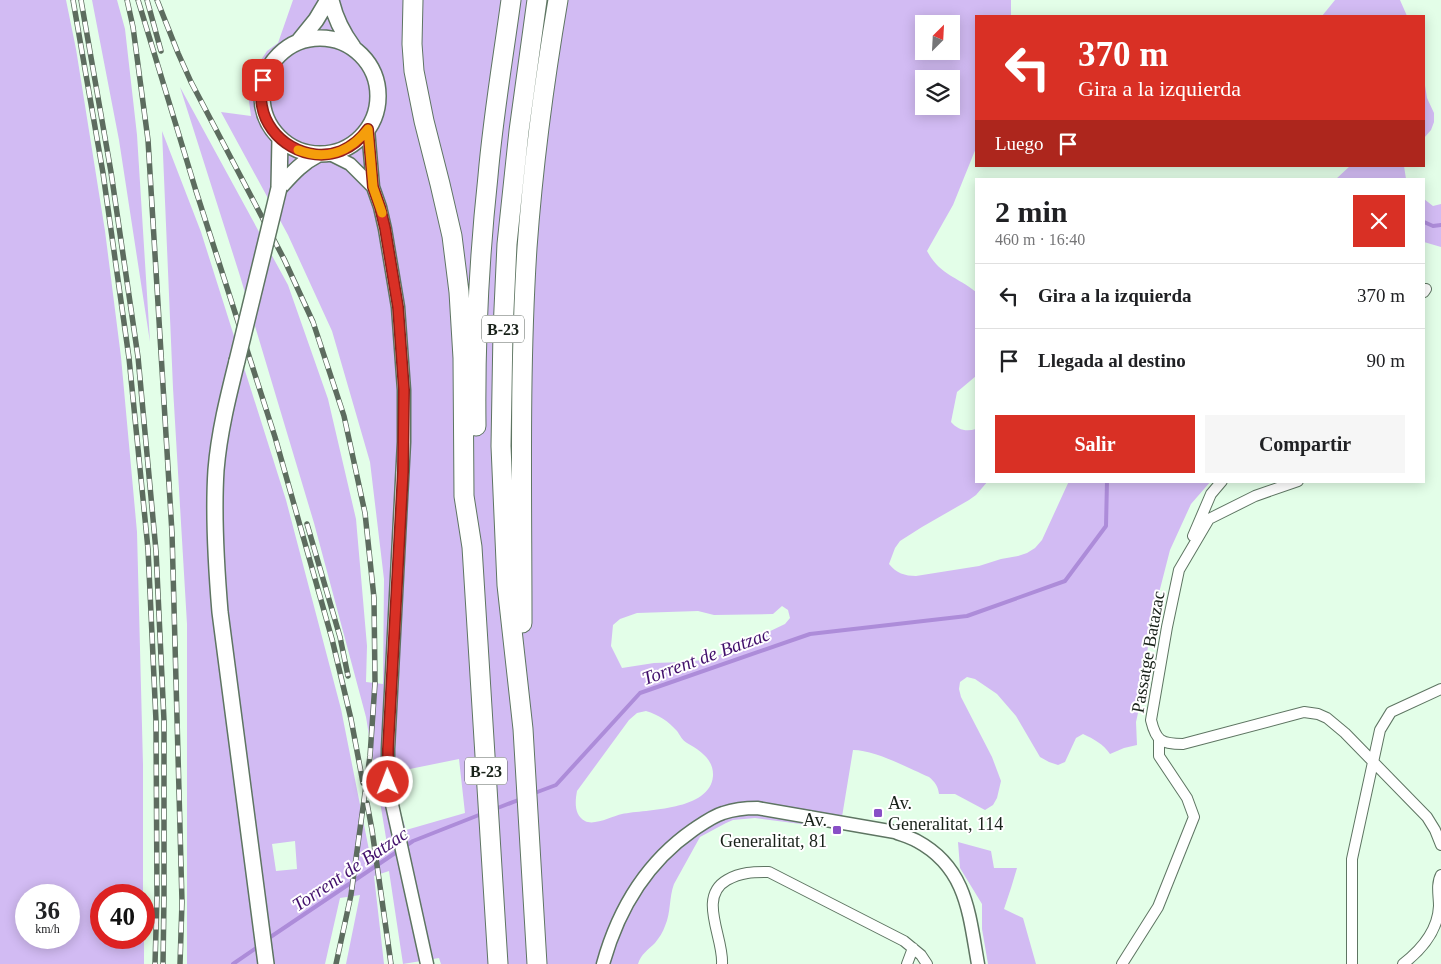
<!DOCTYPE html>
<html lang="es">
<meta charset="utf-8">
<style>
:root{--surface:#fff;--page:#f6f6f6;--text:#202124;--muted:#757577;--line:#e0e0e0;--accent:#d93025}
body{margin:0;font-family:Georgia,serif;background:var(--page);color:var(--text);height:100vh;display:flex;flex-direction:column;font-size:19px;white-space:nowrap}
*{box-sizing:border-box;margin:0}
p{font-size:16px;color:var(--muted)}
.icon{flex:none;width:28px;height:28px;fill:none;stroke:currentColor;stroke-width:2;stroke-linecap:round;stroke-linejoin:round}
.map{position:relative;flex:1;overflow:hidden}
.details{position:absolute;left:975px;top:178px;width:450px;height:305px;display:flex;flex-direction:column;background:var(--surface);border-radius:0px;box-shadow:0 2px 12px #0003}
.details>*{flex:none}
.banner{position:absolute;left:975px;top:15px;width:450px;height:152px;border-radius:0px;box-shadow:0 2px 12px #0003;background:#d93025;color:#fff;overflow:hidden}
.needle{width:32px;rotate:24deg}
.controls{position:absolute;left:915px;top:15px;display:grid;gap:10px}
.controls a{display:grid;place-items:center;width:45px;height:45px;border-radius:0px;background:var(--surface);box-shadow:0 2px 12px #0003;font-size:25px}
.speed{position:absolute;left:15px;top:884px;display:flex;gap:10px;font-size:25px;font-weight:700;text-align:center}
.speed>*{display:grid;place-content:center;width:65px;height:65px;border-radius:50%;background:var(--surface);box-shadow:0 2px 12px #0003;line-height:1}
.speed small{font-size:12px;font-weight:400}
.speed .limit{border:8px solid #d22;background:#fff;color:#111}
.pin{position:absolute;display:grid;place-items:center;width:42px;height:42px;color:#fff;margin:-21px;border-radius:10px;box-shadow:0 2px 8px #0006}
.me{position:absolute;width:55px;margin:-28px;rotate:359deg;stroke-linejoin:round;filter:drop-shadow(0 0 4px #0008)}
.turn{display:flex;align-items:center;gap:18px;height:105px;padding:0 20px;font-size:22px}
.turn .icon{width:65px;height:65px;stroke-width:2.5}
.turn b{display:block;font-size:35px;line-height:42px}
.then{display:flex;align-items:center;height:48px;padding:0 20px;background:#0003;gap:10px;font-size:19px}
.round{display:grid;place-items:center;flex:none;width:52px;height:52px;border-radius:0px;background:var(--page)}
.head{display:flex;align-items:center;justify-content:space-between;height:85px;padding:0 20px}
h1{font-size:30px;font-weight:700;line-height:38px}
.button{display:flex;gap:10px;margin-top:auto;padding:10px 20px}
.button a{flex:1;height:58px;border-radius:0px;background:var(--accent);color:#fff;font-size:20px;font-weight:700;line-height:58px;text-align:center}
.button a+a{background:var(--page);color:var(--text)}
ul{padding:0;list-style:none}
li{display:flex;align-items:center;gap:15px;height:65px;padding:0 20px;border-top:1px solid var(--line)}
li div{flex:1}
li b{display:block;font-size:19px}
li em{font-style:normal}
.map>svg:first-child{display:block}
.green{fill:#d2bbf3;fill-rule:evenodd}
.lines{fill:none;stroke-linecap:round;stroke-linejoin:round}
.stream{stroke:#ad8cd9;stroke-width:4}
.minor-casing{stroke:#5e7562;stroke-width:12}
.tertiary-casing{stroke:#5e7562;stroke-width:15}
.secondary-casing{stroke:#5e7562;stroke-width:18}
.motorway-casing{stroke:#5e7562;stroke-width:21}
.minor{stroke:#fff;stroke-width:10}
.tertiary{stroke:#fff;stroke-width:12}
.secondary{stroke:#fff;stroke-width:15}
.motorway{stroke:#fff;stroke-width:19}
.rail-casing{stroke:#5d6c5f;stroke-width:5.5}
.rail{stroke:#fff;stroke-width:4;stroke-dasharray:11;stroke-linecap:butt}
.secondary-bridge-casing{stroke:#5e7562;stroke-width:18;stroke-linecap:butt}
.secondary-bridge{stroke:#fff;stroke-width:15}
.route-casing{stroke:#8d1f18;stroke-width:12}
.route{stroke:#d93025;stroke-width:9}
.slow{stroke:#f59e0b;stroke-width:9}
.poi-dot{fill:#884fc6;stroke:#fff;stroke-width:2}
.labels{text-anchor:middle;dominant-baseline:central;stroke-width:4;stroke-linejoin:round;paint-order:stroke}
.shield{fill:#fff;stroke:#5d645e;stroke-width:1}
.shield-label{font-size:16px;font-weight:bold;fill:#182119}
.street-label{font-size:18px;fill:#182119;stroke:#fff}
.poi-label{font-size:18px;fill:#182119;stroke:#fff;text-anchor:start}
.water-label{font-size:19px;font-style:italic;fill:#410f6b;stroke:#fff}
</style>
<div class="map">
<svg width="1441" height="964" viewBox="0 0 1441 964">
<rect width="100%" height="100%" fill="#e3fee8"/>
<!-- green -->
<path class="green" d="M0,0H66L76,49L105,231L121,357L137,532L143,765V895H101V938H144V964H0ZM26,895H69V938H26Z
M92,0H117L125,29L137,135L150,342L119,140Z
M293,0H1011V16H976V148L953,205L927,251C940,275 956,276 976,292V376L957,392L951,422C958,430 966,432 976,429V481H988L976,495L969,500L922,527L900,541L895,548L889,564C896,573 905,576 916,576L979,566L1001,559L1018,556L1027,553L1035,548L1042,540L1069,481H1211L1191,504L1170,550L1150,628L1143,690L1136,722L1137,745L1124,748L1110,754C1103,744 1094,739 1083,734L1076,738L1065,762L1058,765L1049,762L1040,757L1016,716L997,694L975,679L967,677L960,682L959,689L961,697L992,757L1001,781L997,798L993,805L985,810L955,794H939C938,786 935,782 929,777C908,768 875,750 853,750L840,829L755,818L733,820L726,823L700,837L674,884C669,897 671,913 665,926C663,932 659,938 655,943C648,950 641,954 638,964H441L439,958L403,964L389,871L374,876L384,964H346L360,895L340,898L325,964H187V624L173,388L162,131L201,232L286,500L341,709L369,850L387,844L366,717L314,523L240,276L180,87L288,285L328,399L356,519L367,646L366,682L383,684L384,579L370,462L332,331L288,235L221,112L251,116L248,94L253,72L267,51L278,43ZM924,24H951V51H924ZM924,79H951V106H924ZM782,606L788,610L790,618L785,624L711,659L685,662L654,663L622,668L611,646L613,625L620,619L637,613L698,611L714,615L773,614ZM646,711C659,715 668,721 677,731C680,735 682,740 687,743C699,750 714,759 713,776C710,811 647,809 622,814C613,816 594,826 585,821C574,815 575,802 577,791L629,720L637,713ZM459,759L465,813L406,830L394,789L395,772ZM295,841L297,869L276,871L272,844Z
M1335,0H1400L1407,16H1322Z
M1424,79L1427,98L1434,113V122L1431,130L1424,138Z
M1350,166H1404L1406,179H1336Z
M1424,199L1433,206L1441,204V247L1424,242Z
M958,842L991,851L994,868H1017L1011,888L1004,909L1023,918L1036,964H988L982,929V904L960,868Z"/>
<g class="lines">
<!-- stream -->
<path class="stream" d="M1424,222L1433,226L1441,225
M532,794L556,785L640,693L810,634L967,616L1065,581L1106,526L1107,481
M495,809L521,799
M266,940L413,841L484,813
M233,964L259,946"/>
<!-- minor casing -->
<g class="minor-casing">
<path id="minor" d="M1424,292L1426,289
M1298,481L1255,496L1209,519L1179,570L1167,627L1151,720C1156,741 1161,744 1183,744L1304,712L1318,714L1327,718L1345,733L1427,817L1435,830L1441,845
M1193,536L1211,494L1222,481
M722,964C724,938 697,897 727,880C741,872 753,872 769,872L904,941L921,955L927,964
M907,964L913,948
M1122,964L1158,907L1194,817L1187,798L1159,756V739
M1352,964V859L1380,730L1391,712L1441,689
M1403,964C1421,950 1438,930 1439,906C1439,896 1436,884 1441,875"/>
</g>
<!-- tertiary casing -->
<g class="tertiary-casing">
<path id="tertiary" d="M368,129L373,187L380,207L385,229L398,307L404,390V442L388,749V782L391,800L427,964
M330,154L350,164L373,187
M603,964C618,910 647,862 693,830C702,824 713,816 723,813C735,809 746,808 757,808L895,832C902,835 910,837 917,841C967,868 969,914 978,964"/>
</g>
<!-- secondary casing -->
<g class="secondary-casing">
<path id="secondary" d="M331,0C335,18 342,32 353,47
M262 96a58 58 0 1 1 116 0a58 58 0 1 1-116 0Z
M299,41L316,20L328,0
M279,188C291,175 301,163 317,155
M279,188L280,138
M237,361C228,397 219,433 216,470C213,517 216,564 220,612L266,964"/>
</g>
<!-- motorway casing -->
<g class="motorway-casing">
<path id="motorway" d="M413,0L412,44L414,71L424,121L440,184L452,236L459,292L463,358L464,496L472,547L498,964
M476,426C475,343 479,259 488,176C493,117 503,59 511,0
M522,623C522,498 519,373 527,248C533,165 544,82 558,0
M537,964L523,729L507,585L501,446L503,331L507,244L519,131L537,0"/>
</g>
<!-- minor -->
<use href="#minor" class="minor"/>
<!-- tertiary -->
<use href="#tertiary" class="tertiary"/>
<!-- secondary -->
<use href="#secondary" class="secondary"/>
<!-- motorway -->
<use href="#motorway" class="motorway"/>
<!-- rail casing -->
<g class="rail-casing">
<path id="rail" d="M73,0L103,173L129,358L148,549L156,721L157,897L155,964
M81,0L111,172L138,357L156,551L164,721V898L163,964
M127,0L133,27L148,140L172,533L182,902L180,964
M138,0L196,191L275,437L332,639L351,719L363,783
M147,0L161,51
M157,0L178,53L191,82L284,259L313,322L344,416L365,513L374,598L375,683L370,756L351,895L336,964
M307,524L340,637L348,676
M367,803L372,830L391,964"/>
</g>
<!-- rail -->
<use href="#rail" class="rail"/>
<!-- secondary-bridge casing -->
<g class="secondary-bridge-casing">
<path id="secondary-bridge" d="M237,361L279,188"/>
</g>
<!-- secondary-bridge -->
<use href="#secondary-bridge" class="secondary-bridge"/>
</g>
<g class="lines">
<!-- route casing -->
<g class="route-casing">
<path id="route" d="M263,80C262,88 260,97 262,106C268,141 308,164 341,151C353,146 361,139 368,129L373,187L380,207L385,228L398,307L404,390L403,472L388,749V782"/>
</g>
<!-- route -->
<use href="#route" class="route"/>
<!-- slow -->
<path class="slow" d="M298,150C326,161 350,152 368,129L373,187L382,213"/>
</g>
<!-- markers -->
<g class="poi-dot">
<rect x="873" y="808" width="10" height="10" rx="2.5"/>
<rect x="832" y="825" width="10" height="10" rx="2.5"/>
</g>
<g class="labels">
<!-- shield labels -->
<g class="shield">
<rect x="482" y="315.5" width="42" height="27" rx="4"/>
<rect x="465" y="757.5" width="42" height="27" rx="4"/>
</g>
<g class="shield-label">
<text x="503" y="329">B-23</text>
<text x="486" y="771">B-23</text>
</g>
<!-- street labels -->
<g class="street-label">
<text transform="translate(1148 652) rotate(-80)">Passatge Batazac</text>
</g>
<!-- poi labels -->
<g class="poi-label">
<text x="888" y="803">Av.<tspan x="888" dy="21">Generalitat, 114</tspan></text>
<text x="827" y="820" text-anchor="end">Av.<tspan x="827" dy="21">Generalitat, 81</tspan></text>
</g>
<!-- water labels -->
<g class="water-label">
<text transform="translate(706 656) rotate(-20)">Torrent de Batzac</text>
<text transform="translate(350 869) rotate(-34)">Torrent de Batzac</text>
</g>
</g>
</svg>
<div class="controls">
<a><svg class="needle" viewBox="-14 -14 28 28"><path d="M0-13l5 13h-10z" fill="#e53935"/><path d="M0 13l5-13h-10z" fill="#757577"/></svg></a>
<a><svg class="icon" aria-label="layers" viewBox="0 0 24 24"><path d="M12 4l9 5-9 5-9-5zM3 14l9 5 9-5"/></svg></a>
</div>
<div class="speed"><div>36<small>km/h</small></div><div class="limit">40</div></div>
<div class="pin" style="left:263px;top:80px;background:#d93025"><svg class="icon" aria-label="arrive" viewBox="0 0 24 24"><path d="M6 21V4h12l-3 4 3 4H6"/></svg></div>
<svg class="me" style="left:388px;top:782px" viewBox="-20 -20 40 40"><circle r="17" fill="#d93025" stroke="#fff" stroke-width="3"/><path d="M0-11L8 9 0 5-8 9z" fill="#fff"/></svg>
<div class="banner">
<div class="turn"><svg class="icon" aria-label="left" viewBox="0 0 24 24"><path d="M17 20v-9H6M10 6l-5 5 5 5"/></svg><div><b>370 m</b>Gira a la izquierda</div></div>
<div class="then">Luego<svg class="icon" aria-label="arrive" viewBox="0 0 24 24"><path d="M6 21V4h12l-3 4 3 4H6"/></svg></div>
</div>
<section class="details">
<div class="head"><div><h1>2 min</h1><p>460 m · 16:40</p></div><a class="round" style="background:#d93025;color:#fff"><svg class="icon" aria-label="close" viewBox="0 0 24 24"><path d="M6 6l12 12M18 6L6 18"/></svg></a></div>
<ul>
<li><svg class="icon" aria-label="left" viewBox="0 0 24 24"><path d="M17 20v-9H6M10 6l-5 5 5 5"/></svg><div><b>Gira a la izquierda</b></div><em>370 m</em></li>
<li><svg class="icon" aria-label="arrive" viewBox="0 0 24 24"><path d="M6 21V4h12l-3 4 3 4H6"/></svg><div><b>Llegada al destino</b></div><em>90 m</em></li>
</ul>
<div class="button"><a>Salir</a><a>Compartir</a></div>
</section>
</div>
